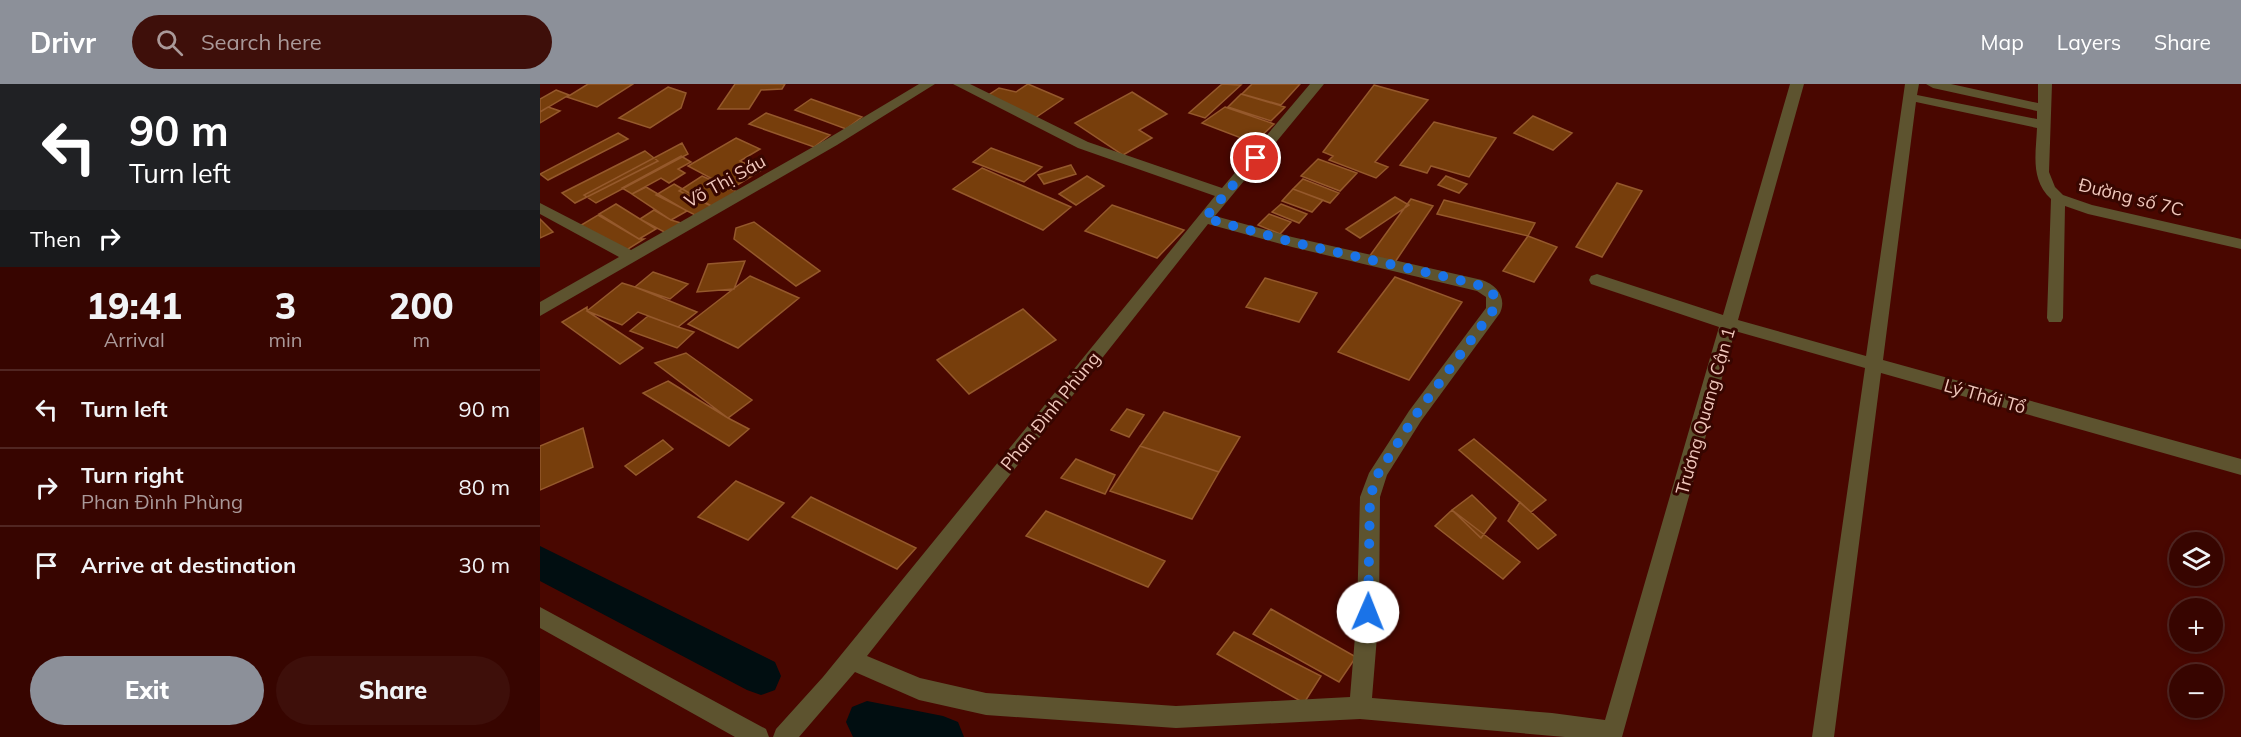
<!DOCTYPE html>
<meta charset="utf-8">
<style>
:root{--surface:#370500;--page:#3e0f0a;--text:#f1f3f6;--muted:#a99;--line:#512622;--accent:#8c9099}
body{margin:0;font-family:Mulish,sans-serif;background:var(--page);color:var(--text);height:100vh;display:flex;flex-direction:column;font-size:22px;white-space:nowrap}
*{box-sizing:border-box;margin:0}
p{font-size:20px;color:var(--muted)}
.icon{flex:none;width:33px;height:33px;fill:none;stroke:currentColor;stroke-width:2;stroke-linecap:round;stroke-linejoin:round}
.map{position:relative;flex:1;overflow:hidden}
.drawer{display:flex;flex-direction:column;background:var(--surface);width:540px}
.drawer>*{flex:none}
.top-card{background:#202124;color:#fff;overflow:hidden}
.tools{position:absolute;left:1629px;top:448px;display:grid;gap:12px}
.tools a{display:grid;place-items:center;width:54px;height:54px;border-radius:50%;background:var(--surface);box-shadow:0 3px 9px #0003,0 0 0 2px var(--line);font-size:30px}
.pin{position:absolute;display:grid;place-items:center;width:51px;height:51px;color:#fff;margin:-26px;border:3px solid #fff;border-radius:50%;box-shadow:0 2px 6px #0007}
.me{position:absolute;width:66px;margin:-33px;rotate:1deg;stroke-linejoin:round;filter:drop-shadow(0 0 4px #0008)}
.turn{display:flex;align-items:center;gap:21px;height:126px;padding:0 30px;font-size:27px}
.turn .icon{width:78px;height:78px;stroke-width:2.5}
.turn b{display:block;font-size:42px;line-height:51px}
.then{display:flex;align-items:center;height:57px;padding:0 30px;background:#0003;gap:12px;font-size:22px}
.eta{display:flex;justify-content:space-evenly;align-items:center;height:102px;text-align:center}
.eta b{font-size:36px;font-weight:800;line-height:42px}
.action{display:flex;gap:12px;margin-top:auto;padding:12px 30px}
.action a{flex:1;height:69px;border-radius:36px;background:var(--accent);color:#fff;font-size:24px;font-weight:800;line-height:69px;text-align:center}
.action a+a{background:var(--page);color:var(--text)}
ul{padding:0;list-style:none}
li{display:flex;align-items:center;gap:18px;height:78px;padding:0 30px;border-top:2px solid var(--line)}
li div{flex:1}
li b{display:block;font-size:22px}
li em{font-style:normal}
header{display:flex;align-items:center;gap:36px;box-sizing:border-box;height:84px;padding:0 30px;background:var(--accent);color:#fff}
header strong{font-size:28px}
nav{display:flex;gap:33px;margin-inline-start:auto;font-size:21px}
.search{width:420px;height:54px;background:var(--page);display:flex;align-items:center;gap:15px;box-sizing:border-box;padding:0 21px;border-radius:33px;color:var(--muted);font-size:22px}
main{display:flex;flex:1;min-height:0}
.map>svg:first-child{display:block}
.lines{fill:none;stroke-linecap:round;stroke-linejoin:round}
.canal{fill:#010e11;fill-rule:evenodd}
.building{fill:#773e0c;stroke:#95592c;stroke-width:1.5}
.minor{fill:#5d532f;fill-rule:evenodd}
.route{stroke:#1a73e8;stroke-width:10;stroke-dasharray:0 18}
.labels{text-anchor:middle;dominant-baseline:central;stroke-width:6;stroke-linejoin:round;paint-order:stroke}
.street-label{font-size:18px;fill:#f0c7bc;stroke:#370600}
</style>
<header>
<strong>Drivr</strong>
<div class="search"><svg class="icon" aria-label="search" viewBox="0 0 24 24"><circle cx="10" cy="10" r="6"/><path d="M15 15l6 6"/></svg>Search here</div>
<nav><a>Map</a><a>Layers</a><a>Share</a></nav>
</header>
<main>
<section class="drawer">
<div class="top-card">
<div class="turn"><svg class="icon" aria-label="left" viewBox="0 0 24 24"><path d="M17 20v-9H6M10 6l-5 5 5 5"/></svg><div><b>90 m</b>Turn left</div></div>
<div class="then">Then<svg class="icon" aria-label="right" viewBox="0 0 24 24"><path d="M7 20v-9h11M14 6l5 5-5 5"/></svg></div>
</div>
<div class="eta">
<div><b>19:41</b><p>Arrival</p></div>
<div><b>3</b><p>min</p></div>
<div><b>200</b><p>m</p></div>
</div>
<ul>
<li><svg class="icon" aria-label="left" viewBox="0 0 24 24"><path d="M17 20v-9H6M10 6l-5 5 5 5"/></svg><div><b>Turn left</b></div><em>90 m</em></li>
<li><svg class="icon" aria-label="right" viewBox="0 0 24 24"><path d="M7 20v-9h11M14 6l5 5-5 5"/></svg><div><b>Turn right</b><p>Phan Đình Phùng</p></div><em>80 m</em></li>
<li><svg class="icon" aria-label="arrive" viewBox="0 0 24 24"><path d="M6 21V4h12l-3 4 3 4H6"/></svg><div><b>Arrive at destination</b></div><em>30 m</em></li>
</ul>
<div class="action"><a>Exit</a><a>Share</a></div>
</section>
<div class="map">
<svg width="1701" height="653" viewBox="0 0 1701 653">
<rect width="100%" height="100%" fill="#490700"/>
<g class="lines">
<!-- canal -->
<path class="canal" d="M0,462L235,578L241,592L235,606L221,611L207,606L0,497Z
M327,617L403,632L418,638L424,653H313L306,638L312,623Z"/>
</g>
<!-- building -->
<path class="building" d="M48,0H93L57,23L27,13Z
M195,0H245L242,5L221,6L209,25H178Z
M488,0L523,15L495,34L447,12L459,4L476,8Z
M682,0L701,1L665,34L649,29Z
M712,0H760L741,21L702,10Z
M834,1L888,16L835,78L848,83L836,94L789,76L793,72L783,68Z
M128,3L146,9L141,24L110,44L79,34Z
M16,6L29,11L0,28V15Z
M592,8L627,30L599,46L612,54L583,71L535,39Z
M701,10L745,23L731,37L688,23Z
M271,15L322,33L306,45L255,26Z
M8,23L20,27L0,39V28Z
M685,23L734,40L714,59L662,39Z
M226,29L290,51L274,63L209,40Z
M993,32L1032,49L1013,66L974,49Z
M894,38L956,54L929,93L891,82L887,89L860,81Z
M78,49L88,55L8,96L0,90Z
M196,54L220,65L200,77L220,87L191,105L148,82Z
M142,59L148,70L56,119L44,111Z
M451,64L502,83L484,98L433,78Z
M105,67L118,77L35,119L22,109Z
M141,72L151,78L138,85L145,89L129,99L121,94L92,110L82,104Z
M778,75L817,89L800,107L761,92Z
M531,81L536,90L504,100L498,91Z
M442,84L531,123L503,146L413,105Z
M162,92L191,105L199,109L173,123L139,107Z
M547,92L564,102L536,121L519,110Z
M906,92L927,100L919,109L898,101Z
M763,95L799,109L790,119L753,105Z
M1077,99L1102,107L1062,173L1036,163Z
M134,100L173,123L155,131L116,111Z
M106,103L147,127L131,136L92,110Z
M753,105L783,116L772,128L742,117Z
M855,113L869,121L820,154L806,145Z
M871,115L893,122L853,181L829,173Z
M904,116L995,139L988,152L897,130Z
M76,120L116,145L99,155L59,130Z
M741,120L767,130L759,139L732,128Z
M572,121L644,146L617,174L545,147Z
M114,126L131,136L141,139L126,149L100,135Z
M729,130L751,138L740,150L718,141Z
M58,131L99,155H104L85,167L38,143Z
M0,135L13,148L0,154Z
M214,138L280,187L256,202L194,155L196,144Z
M988,152L1017,163L994,198L963,187Z
M205,177L194,205L157,208L168,180Z
M113,188L148,200L130,215L95,203Z
M210,192L259,214L198,264L148,240Z
M855,193L922,218L869,296L798,268Z
M725,194L777,209L759,238L706,223Z
M82,199L95,203L157,228L138,243L98,228L82,241L47,227Z
M47,223V227L103,264L80,280L22,238Z
M483,225L516,256L429,310L397,276Z
M108,232L138,243L154,248L137,264L90,247Z
M146,269L212,316L188,334L115,279Z
M128,297L188,334L209,345L189,362L103,309Z
M587,325L604,331L589,353L571,346Z
M624,328L700,353L679,388L600,362Z
M43,344L53,383L0,406V362Z
M934,355L1006,416L991,428L919,366Z
M123,356L133,365L96,391L85,382Z
M600,362L679,388L652,435L570,407Z
M536,375L575,391L565,410L521,394Z
M196,397L244,419L208,456L158,433Z
M932,411L956,434L941,454L912,426Z
M271,413L376,464L357,485L252,433Z
M980,418L1016,451L998,465L968,437Z
M912,426L980,478L963,495L895,442Z
M506,427L625,477L608,503L486,452Z
M731,525L816,573L799,598L713,550Z
M694,548L781,592L764,619L677,570Z"/>
<g class="lines">
<!-- minor -->
<path class="minor" d="M379,0H395L297,61L0,232V218L79,173L0,130V119L91,166L287,55Z
M413,0H430L548,58L682,104L770,0H784L675,132L752,153L942,196C957,201 967,214 960,229L881,337L847,391L840,413L839,528L832,614L1012,629L1065,636L1179,243L1051,200L1049,196L1051,192L1057,190L1183,231L1250,0H1264L1198,236L1326,272L1365,0H1379L1377,11L1497,35V27L1393,4L1386,0H1411L1498,19V0H1512L1509,88L1515,103L1523,111L1552,121L1701,155V165L1548,130L1525,122L1523,234L1521,238H1509L1507,234L1511,115C1490,95 1496,70 1497,44L1376,18L1343,276L1701,375V391L1341,289L1294,653H1272L1325,284L1195,247L1082,653H1025L820,635L636,644L446,631L379,616L315,588L259,653H233L236,645L283,593L675,112L538,64ZM668,140L752,163L937,207L946,213V224L869,327L829,389L820,413L817,528L810,613L636,622L446,609L380,594L327,572Z
M0,523L226,645L229,653H195L0,544Z"/>
</g>
<g class="lines">
<!-- route -->
<path class="route" d="M716,74L665,134L752,158L915,195L942,202L954,211V225L875,332L838,390L830,413L828,528"/>
</g>
<g class="labels">
<!-- street labels -->
<g class="street-label">
<text transform="translate(185 97) rotate(-29)">Võ Thị Sáu</text>
<text transform="translate(1591 113) rotate(14)">Đường số 7C</text>
<text transform="translate(1445 312) rotate(16)">Lý Thái Tổ</text>
<text transform="translate(510 327) rotate(-51)">Phan Đình Phùng</text>
<text transform="translate(1165 327) rotate(-74)">Trương Quang Cận 1</text>
</g>
</g>
</svg>
<div class="tools">
<a><svg class="icon" aria-label="layers" viewBox="0 0 24 24"><path d="M12 4l9 5-9 5-9-5zM3 14l9 5 9-5"/></svg></a>
<a>+</a>
<a>−</a>
</div>
<div class="pin" style="left:716px;top:74px;background:#d93025"><svg class="icon" aria-label="arrive" viewBox="0 0 24 24"><path d="M6 21V4h12l-3 4 3 4H6"/></svg></div>
<svg class="me" style="left:828px;top:528px" viewBox="-20 -20 40 40"><circle r="19" fill="#fff"/><path d="M0-13L10 11 0 6-10 11z" fill="#1a73e8"/></svg>
</div>
</main>
